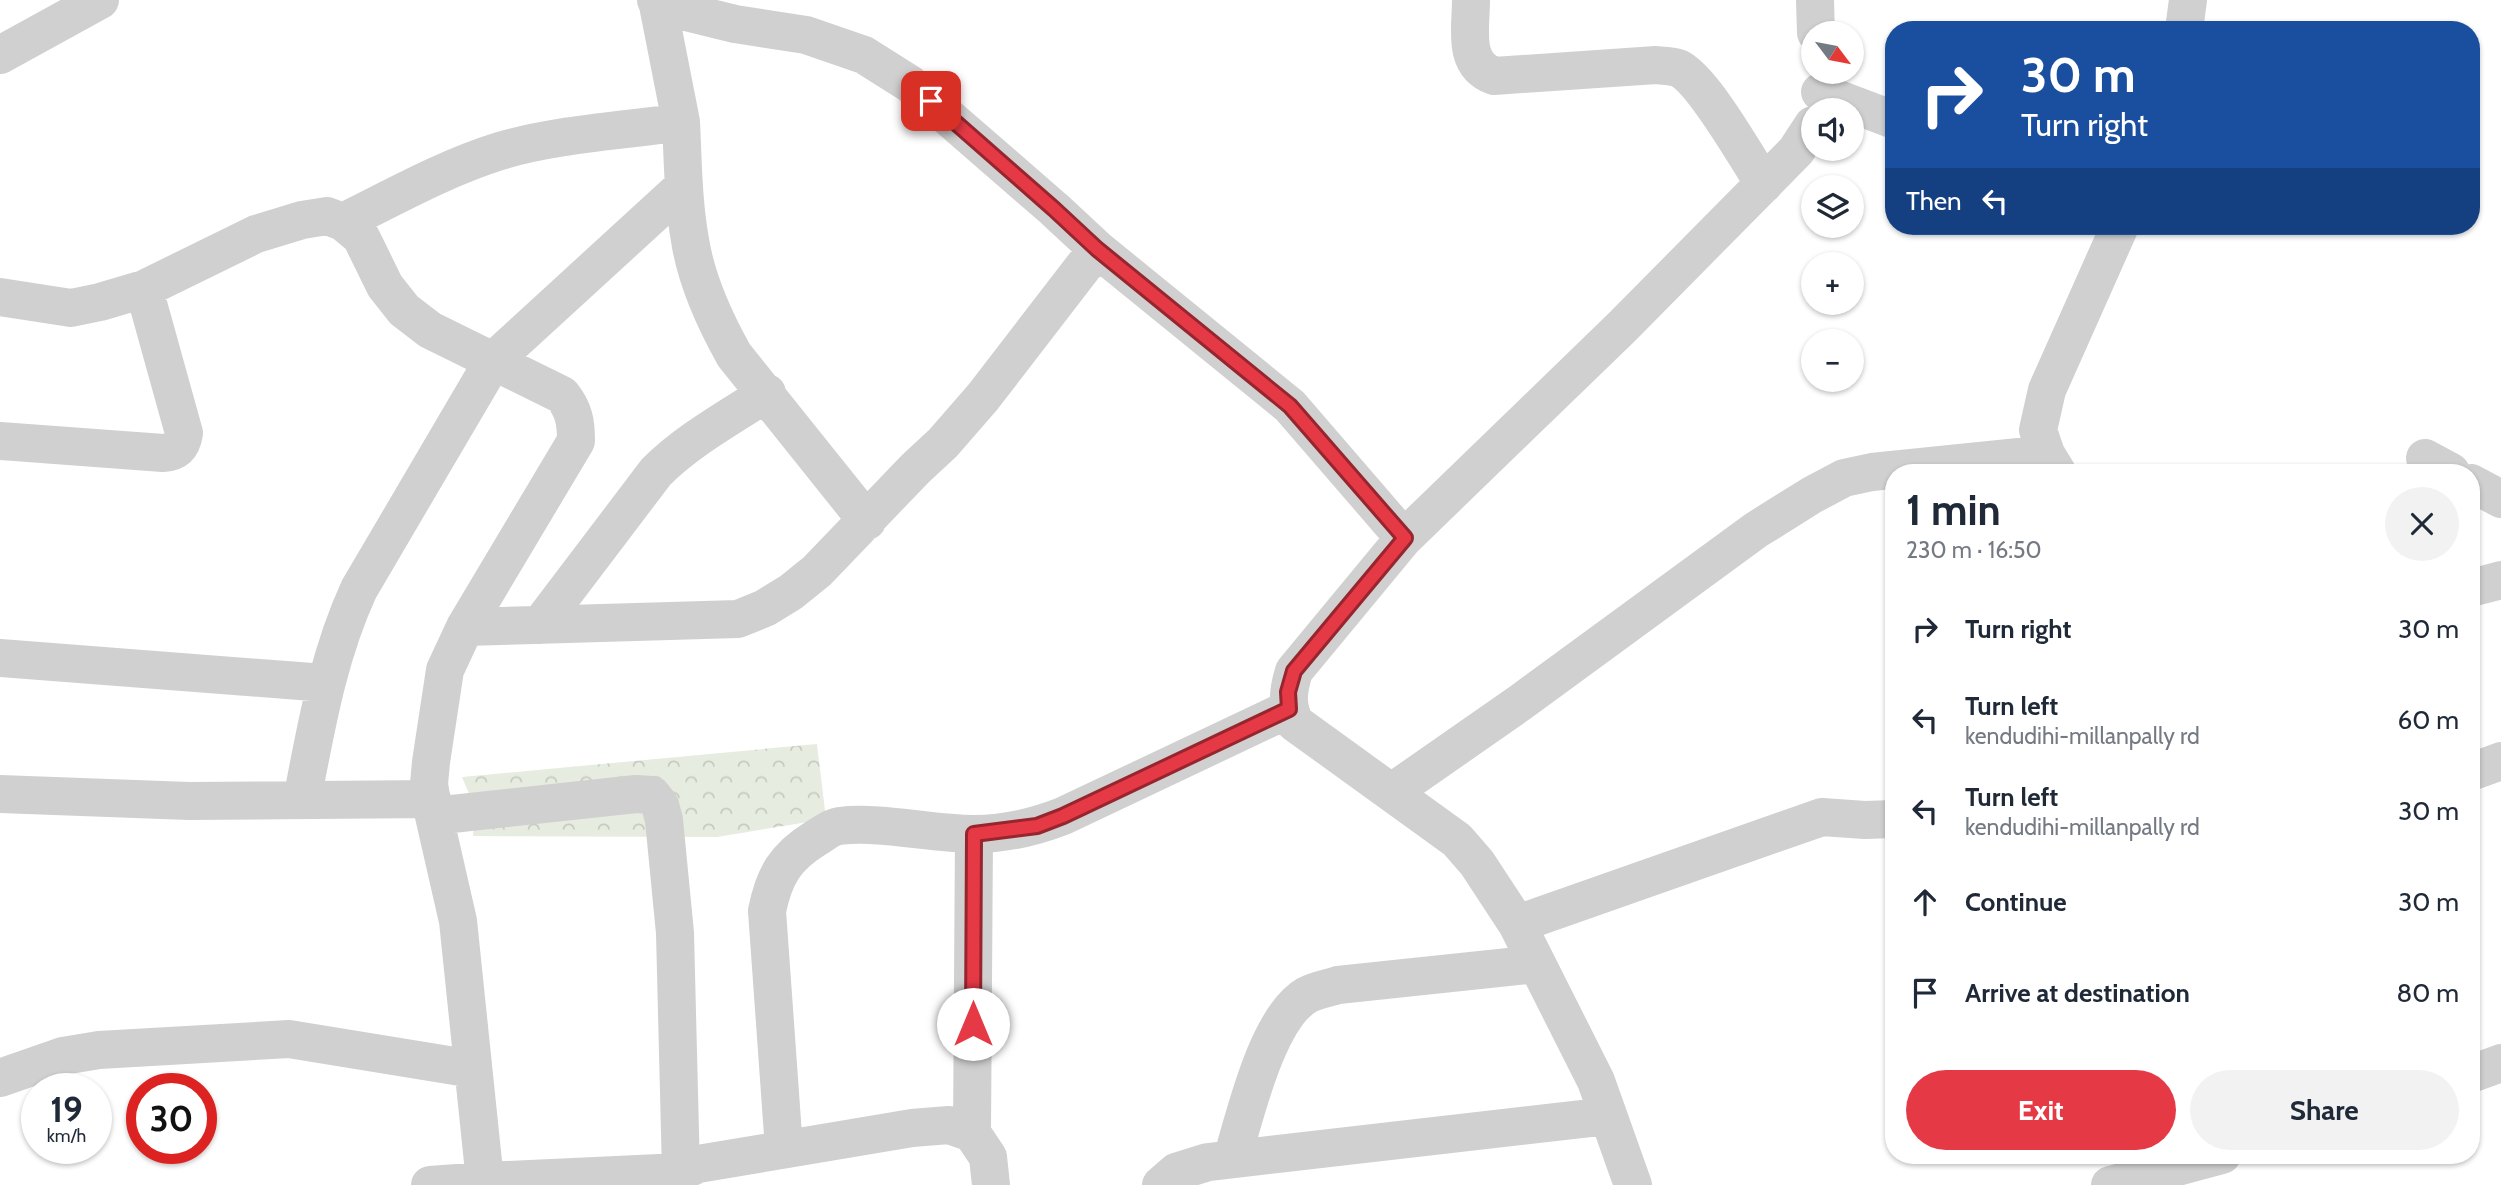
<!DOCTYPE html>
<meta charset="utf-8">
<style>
:root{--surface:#fff;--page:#f2f2f3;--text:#1f2937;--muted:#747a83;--accent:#e63946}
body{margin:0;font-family:Cabin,sans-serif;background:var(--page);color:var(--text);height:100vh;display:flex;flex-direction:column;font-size:26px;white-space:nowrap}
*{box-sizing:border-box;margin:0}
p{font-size:23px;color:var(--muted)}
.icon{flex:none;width:38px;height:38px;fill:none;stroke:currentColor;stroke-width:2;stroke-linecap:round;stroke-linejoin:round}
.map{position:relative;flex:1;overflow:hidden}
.drawer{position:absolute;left:1885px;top:464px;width:595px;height:700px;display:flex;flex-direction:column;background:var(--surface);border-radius:28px;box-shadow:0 2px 5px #0004}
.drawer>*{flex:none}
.banner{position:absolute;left:1885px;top:21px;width:595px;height:214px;border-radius:28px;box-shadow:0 2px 5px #0004;background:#1a4fa0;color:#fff;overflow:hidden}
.needle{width:46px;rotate:122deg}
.buttons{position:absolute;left:1801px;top:21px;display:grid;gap:14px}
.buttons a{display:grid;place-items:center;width:63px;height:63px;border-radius:50%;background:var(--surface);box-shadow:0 2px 5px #0004;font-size:35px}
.speed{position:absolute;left:21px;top:1073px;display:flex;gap:14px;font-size:35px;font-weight:700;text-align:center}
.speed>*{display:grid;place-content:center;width:91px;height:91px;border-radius:50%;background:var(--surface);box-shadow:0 2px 5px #0004;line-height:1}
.speed small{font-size:18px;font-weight:400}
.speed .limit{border:10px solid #d22;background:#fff;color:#111}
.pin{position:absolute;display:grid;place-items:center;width:60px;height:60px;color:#fff;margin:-30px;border-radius:14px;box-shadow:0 4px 10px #0006}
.me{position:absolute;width:77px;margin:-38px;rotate:0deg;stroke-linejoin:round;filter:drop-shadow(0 0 5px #0008)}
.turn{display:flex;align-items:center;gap:24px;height:147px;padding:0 21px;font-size:32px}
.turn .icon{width:91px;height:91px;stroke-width:2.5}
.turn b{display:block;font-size:49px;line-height:60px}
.then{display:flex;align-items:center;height:66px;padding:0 21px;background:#0003;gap:14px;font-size:26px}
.round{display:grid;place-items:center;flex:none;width:74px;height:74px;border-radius:37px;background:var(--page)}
.summary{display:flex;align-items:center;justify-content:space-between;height:119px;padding:0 21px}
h1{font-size:42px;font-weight:700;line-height:52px}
.primary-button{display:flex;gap:14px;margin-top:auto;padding:14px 21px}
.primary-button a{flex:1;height:80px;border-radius:42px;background:var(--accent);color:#fff;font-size:28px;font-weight:700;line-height:80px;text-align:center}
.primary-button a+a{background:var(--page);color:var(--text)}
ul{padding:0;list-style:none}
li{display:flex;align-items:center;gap:21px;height:91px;padding:0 21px}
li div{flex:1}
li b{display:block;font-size:26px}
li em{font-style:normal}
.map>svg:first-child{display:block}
.park{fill:url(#park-crowns)}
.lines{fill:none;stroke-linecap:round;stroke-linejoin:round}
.minor{stroke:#d0d0d0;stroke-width:38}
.route-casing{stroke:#96252e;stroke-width:18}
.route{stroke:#e63946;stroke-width:12}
</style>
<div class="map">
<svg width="2501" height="1185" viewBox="0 0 2501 1185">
<defs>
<pattern id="park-crowns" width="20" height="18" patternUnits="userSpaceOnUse" patternTransform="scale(1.75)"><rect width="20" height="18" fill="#e6ecdf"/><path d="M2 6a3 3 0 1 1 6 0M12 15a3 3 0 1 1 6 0" fill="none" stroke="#c6cbc0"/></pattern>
</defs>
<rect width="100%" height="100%" fill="#fff"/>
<!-- park -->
<path class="park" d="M817,744L826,819L717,837L473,836L475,808L462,777Z"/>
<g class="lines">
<!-- minor -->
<path class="minor" d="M656,0L658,5L735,24L806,35L864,55L910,84L1054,209L1097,249L1290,406L1404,538L1294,671C1288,691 1286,704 1295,723L1457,840L1477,863L1517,924L1596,1081L1633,1185
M1471,0C1471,29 1462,64 1494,76L1656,65C1663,66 1671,66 1678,68C1703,79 1747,158 1764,184
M1815,0L1816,33
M2184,30L2188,0
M0,55L100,0
M1820,92L1894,120
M681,122C683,162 683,201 690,240C696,279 715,321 734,355L867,521
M343,222C394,197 445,168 500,151C557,134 622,131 681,122L658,5
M0,297L71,308L100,302L144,289L256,234L302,220L327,216L343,222L361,237L385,286L404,310L430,330L562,395C574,410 576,422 576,441L465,627L445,670L431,762L429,784L434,816L458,921L485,1181L681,1172L675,933L664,820L660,805L652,795L636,794L434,816
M0,441L163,453C177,452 182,446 184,433L144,289
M2425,458L2451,472
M2057,472L2046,454L2038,430L2047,390L2120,226
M2471,483L2501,499
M1404,538L1622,327L1796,151L1813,125
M2471,588L2501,580
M540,625L656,472C688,440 729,418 767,393
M465,627L738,619L765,608L791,592L817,571L916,468L943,443L983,397L1097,249
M0,658L325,683
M2471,772L2501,761
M1392,792L1521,702L1756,530L1812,495L1844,478L1872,472L2046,454
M0,794L189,801L432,799
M302,800C316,728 328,656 359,589L493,361L684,186
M1517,924L1822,817L1865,820L1894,819
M2471,1074L2501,1063
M0,1078L63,1056L99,1050L289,1039L473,1069
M972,1133L974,834
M784,1149L767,911C774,876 785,857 816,838C823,834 831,827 839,826C884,821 929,834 974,834C1004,834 1035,827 1063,816L1289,709
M1232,1159C1245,1116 1267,1018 1307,995C1316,990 1329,988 1338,985L1537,964
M430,1185L485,1181V1185
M672,1185L681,1172L698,1164L912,1128L949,1125L972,1133L988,1157L991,1185
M1161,1185L1176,1172L1208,1162L1607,1116
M2110,1185L2222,1155"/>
</g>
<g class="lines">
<!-- route casing -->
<g class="route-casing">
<path id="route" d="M931,101L1054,209L1097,249L1290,406L1405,538L1294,671L1288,692L1289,709L1063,816L1037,826L974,834L973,1024"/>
</g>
<!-- route -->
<use href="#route" class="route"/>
</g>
</svg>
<div class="buttons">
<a><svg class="needle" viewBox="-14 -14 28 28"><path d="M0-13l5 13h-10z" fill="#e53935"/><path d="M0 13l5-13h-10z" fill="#747a83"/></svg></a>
<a><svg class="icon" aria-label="sound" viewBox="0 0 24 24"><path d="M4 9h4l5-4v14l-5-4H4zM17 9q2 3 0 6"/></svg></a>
<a><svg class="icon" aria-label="layers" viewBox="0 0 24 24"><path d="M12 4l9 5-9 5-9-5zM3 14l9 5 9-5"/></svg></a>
<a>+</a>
<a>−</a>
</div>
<div class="speed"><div>19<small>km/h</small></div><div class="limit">30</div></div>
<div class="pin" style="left:931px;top:101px;background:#d93025"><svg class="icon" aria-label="arrive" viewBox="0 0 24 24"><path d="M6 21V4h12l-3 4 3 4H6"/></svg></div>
<svg class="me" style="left:973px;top:1024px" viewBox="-20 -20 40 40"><circle r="19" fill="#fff"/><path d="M0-13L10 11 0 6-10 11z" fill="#e63946"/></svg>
<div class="banner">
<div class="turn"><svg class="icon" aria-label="right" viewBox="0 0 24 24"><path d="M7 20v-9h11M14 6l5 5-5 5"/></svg><div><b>30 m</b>Turn right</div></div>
<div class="then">Then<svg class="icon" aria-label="left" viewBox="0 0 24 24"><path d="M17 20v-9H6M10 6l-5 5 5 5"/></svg></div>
</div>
<section class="drawer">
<div class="summary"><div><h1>1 min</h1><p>230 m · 16:50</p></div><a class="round"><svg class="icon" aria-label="close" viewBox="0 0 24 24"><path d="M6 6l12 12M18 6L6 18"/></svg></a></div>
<ul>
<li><svg class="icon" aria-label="right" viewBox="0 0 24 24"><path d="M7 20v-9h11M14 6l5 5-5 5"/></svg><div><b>Turn right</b></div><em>30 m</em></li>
<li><svg class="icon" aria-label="left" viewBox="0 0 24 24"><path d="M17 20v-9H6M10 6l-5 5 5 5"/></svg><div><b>Turn left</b><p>kendudihi-millanpally rd</p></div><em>60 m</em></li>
<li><svg class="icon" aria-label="left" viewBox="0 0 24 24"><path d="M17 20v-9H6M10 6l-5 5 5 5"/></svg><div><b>Turn left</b><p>kendudihi-millanpally rd</p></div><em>30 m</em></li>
<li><svg class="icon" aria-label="ahead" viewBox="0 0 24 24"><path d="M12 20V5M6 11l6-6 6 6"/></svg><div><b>Continue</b></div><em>30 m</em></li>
<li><svg class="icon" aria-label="arrive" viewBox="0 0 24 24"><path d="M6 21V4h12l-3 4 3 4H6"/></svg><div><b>Arrive at destination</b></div><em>80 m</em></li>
</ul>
<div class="primary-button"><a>Exit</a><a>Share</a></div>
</section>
</div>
